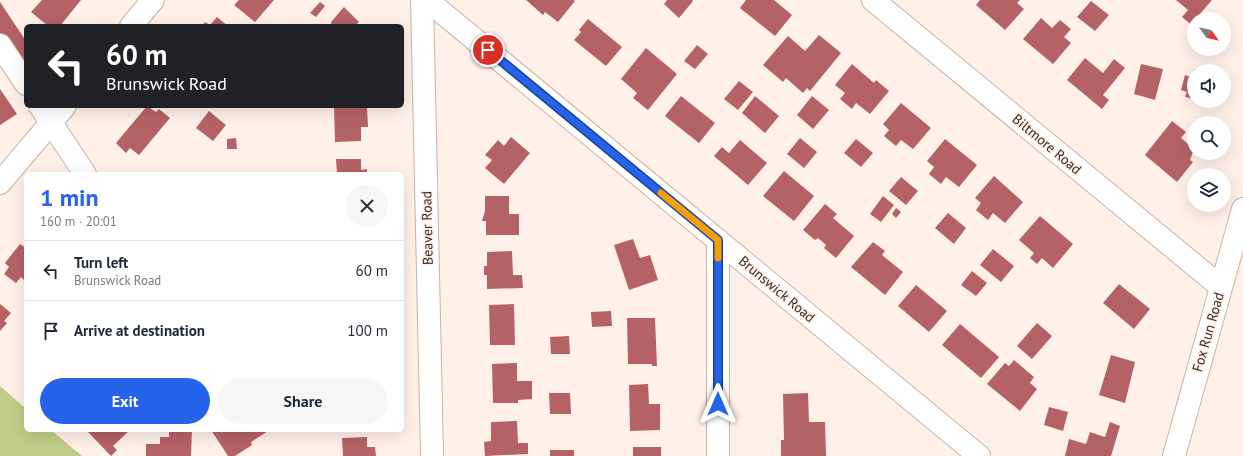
<!DOCTYPE html>
<meta charset="utf-8">
<style>
:root{--surface:#fff;--page:#f6f6f7;--text:#1f2937;--muted:#747a83;--line:#e0e1e3;--accent:#2563eb}
body{margin:0;font-family:"PT Sans",sans-serif;background:var(--page);color:var(--text);height:100vh;display:flex;flex-direction:column;font-size:15px;white-space:nowrap}
*{box-sizing:border-box;margin:0}
p{font-size:13px;color:var(--muted)}
.icon{flex:none;width:22px;height:22px;fill:none;stroke:currentColor;stroke-width:2;stroke-linecap:round;stroke-linejoin:round}
.map{position:relative;flex:1;overflow:hidden}
.drawer{position:absolute;left:24px;top:172px;width:380px;height:260px;display:flex;flex-direction:column;background:var(--surface);border-radius:6px;box-shadow:0 4px 16px #0002}
.drawer>*{flex:none}
.top-card{position:absolute;left:24px;top:24px;width:380px;height:84px;border-radius:6px;box-shadow:0 4px 16px #0002;background:#202124;color:#fff;overflow:hidden}
.needle{width:26px;rotate:124deg}
.fabs{position:absolute;left:1187px;top:12px;display:grid;gap:8px}
.fabs a{display:grid;place-items:center;width:44px;height:44px;border-radius:50%;background:var(--surface);box-shadow:0 4px 16px #0002;font-size:20px}
.pin{position:absolute;display:grid;place-items:center;width:34px;height:34px;color:#fff;margin:-17px;border:2px solid #fff;border-radius:50%;box-shadow:0 1px 4px #0007}
.me{position:absolute;width:44px;margin:-22px;rotate:0deg;stroke-linejoin:round;filter:drop-shadow(0 0 3px #0008)}
.turn{display:flex;align-items:center;gap:14px;height:84px;padding:0 16px;font-size:18px}
.turn .icon{width:52px;height:52px;stroke-width:2.5}
.turn b{display:block;font-size:28px;line-height:34px}
.round{display:grid;place-items:center;flex:none;width:42px;height:42px;border-radius:21px;background:var(--page)}
.headline{display:flex;align-items:center;justify-content:space-between;height:68px;padding:0 16px}
h1{font-size:24px;font-weight:800;line-height:30px;color:var(--accent)}
.action{display:flex;gap:8px;margin-top:auto;padding:8px 16px}
.action a{flex:1;height:46px;border-radius:24px;background:var(--accent);color:#fff;font-size:16px;font-weight:800;line-height:46px;text-align:center}
.action a+a{background:var(--page);color:var(--text)}
ul{padding:0;list-style:none}
li{display:flex;align-items:center;gap:12px;height:60px;padding:0 16px;border-top:1px solid var(--line)}
li div{flex:1}
li b{display:block;font-size:15px}
li em{font-style:normal}
.map>svg:first-child{display:block}
.green{fill:#c0cd88}
.building{fill:#b56266}
.lines{fill:none;stroke-linecap:round;stroke-linejoin:round}
.minor-casing{stroke:#c8b2a5;stroke-width:24}
.minor{stroke:#fff;stroke-width:22}
.route-casing{stroke:#184099;stroke-width:10}
.route{stroke:#2563eb;stroke-width:7}
.slow{stroke:#f59e0b;stroke-width:7}
.labels{text-anchor:middle;dominant-baseline:central;stroke-width:3.5;stroke-linejoin:round;paint-order:stroke}
.street-label{font-size:14px;fill:#352c27;stroke:#fff0e8}
</style>
<div class="map">
<svg width="1243" height="456" viewBox="0 0 1243 456">
<rect width="100%" height="100%" fill="#fff0e8"/>
<!-- green -->
<path class="green" d="M0,386L26,409V430H51L82,456H0Z"/>
<!-- building -->
<path class="building" d="M42,0H81L60,26H48L31,12Z
M239,0H274L255,22L234,5Z
M526,0H573L575,1L558,22L545,12L543,15Z
M667,0H692L693,1L679,18L664,4Z
M746,0H774L792,15L775,36L740,8Z
M980,0H1020L1017,3L1024,9L1005,30L976,5Z
M1176,0H1212L1199,15L1203,19H1194V27L1182,17L1188,10Z
M1091,1L1109,15L1095,31L1077,17Z
M0,2L26,41V70H25L0,33Z
M320,2L325,6L316,17L310,13Z
M344,7L359,22L355,26H332L331,22Z
M217,17L228,26H202L205,22L210,25Z
M1041,18L1052,28L1060,20L1071,29L1064,37L1071,43L1053,64L1023,39Z
M588,19L622,47L606,66L574,40L581,32L579,30Z
M819,35L841,53L810,91L807,88L803,93L786,78L783,82L763,65L788,36L805,51Z
M697,45L708,54L695,69L684,61Z
M646,48L677,74L648,110L633,98L637,93L621,79Z
M1085,58L1103,73L1114,59L1125,68L1103,95L1109,100L1102,109L1067,80Z
M852,64L874,83L876,80L889,91L870,114L856,103L852,109L840,99L845,93L835,85Z
M1141,64L1163,69L1155,100L1134,94Z
M1194,69L1199,71H1194V99L1185,97L1187,92L1181,90L1185,75L1191,77Z
M739,81L753,92L738,110L724,99Z
M0,89L17,114L0,125Z
M681,96L715,123L699,143L665,116Z
M755,96L779,116L765,133L742,113Z
M812,96L829,110L813,129L797,115Z
M901,103L931,128L913,149L901,140L896,146L884,136L889,130L883,124Z
M147,106L156,112L159,109L170,118L139,155L130,148L126,153L116,143Z
M334,106L367,107L368,127H361V141L335,142Z
M209,111L226,125L213,141L196,128Z
M1172,121L1186,132L1181,138L1194,149L1190,160L1193,162L1177,182L1145,155Z
M511,137L530,153L504,184L485,168L492,160L485,155L498,140L504,146Z
M236,138L237,149H227V139Z
M800,138L817,152L804,168L787,154Z
M856,139L873,153L861,167L844,153Z
M945,139L977,165L959,187L946,177L941,184L929,174L934,167L927,161Z
M740,140L767,163L748,185L714,156L722,147L729,153Z
M336,159H361V170L367,169V174H337Z
M784,171L814,196L794,221L763,196Z
M994,176L1023,202L1005,223L993,213L988,220L976,210L981,203L975,198Z
M901,177L918,191L906,205L889,191Z
M485,196H509V214H519V235H486V221H482L485,211Z
M883,196L894,205L881,222L870,214Z
M825,204L837,214L833,218L854,236L836,258L824,248L826,245L818,238L815,240L803,230Z
M896,208L901,212L896,218L892,214Z
M948,213L966,228L954,244L935,228Z
M1040,216L1073,244L1053,268L1042,258L1037,264L1030,258L1034,253L1019,240Z
M633,239L640,258L650,255L658,280L629,290L614,245Z
M873,242L885,251L882,255L903,272L885,295L851,267Z
M20,244L26,248V282L21,277L16,283L4,274L9,267L5,263Z
M993,249L1014,266L1001,282L980,265Z
M512,251L513,275H522L523,288L487,289V275H484V266H487V252Z
M972,271L987,283L976,296L961,285Z
M1119,284L1150,309L1134,329L1103,303Z
M916,285L947,311L929,332L898,306Z
M0,304L11,313L4,321L7,323L0,331Z
M514,304L515,345H490L489,305Z
M611,311L612,326L592,327L591,312Z
M627,318H655L657,366H652V364H628Z
M1037,323L1052,336L1032,359L1017,346Z
M960,324L999,357L981,378L942,345Z
M569,336L570,354H551L550,337Z
M1111,355L1135,362L1125,403L1099,395Z
M1014,360L1034,377L1030,383L1037,389L1020,411L987,384L1005,363L1009,366Z
M517,363V381H532V399L518,400V403H493L492,364Z
M648,384L649,404H660V430L630,431L629,385Z
M549,393H570L571,414H550Z
M808,393L809,422H825L826,456H781V440H784L783,394Z
M1049,407L1068,412L1063,431L1044,425Z
M517,421L518,443H528V454L485,456L484,442L491,441V422Z
M1110,422L1120,426L1111,456H1065L1069,439L1086,444L1090,432L1105,437Z
M86,430H130L113,446L117,450L111,456Z
M169,430H192L191,456H146V444H160V437H169Z
M211,430H270L251,442L252,445L235,456H228Z
M367,437V447H375L376,456H343L342,438Z
M633,447H661V456H633Z
M550,450H574V456H550Z"/>
<g class="lines">
<!-- minor casing -->
<g class="minor-casing">
<path id="minor" d="M422,0L432,456
M427,0L979,456
M873,0L1221,287
M131,26L153,0
M0,45L26,84
M40,106L85,174
M0,183L65,106
M718,240V456
M1174,456L1243,209"/>
</g>
<!-- minor -->
<use href="#minor" class="minor"/>
</g>
<g class="lines">
<!-- route casing -->
<g class="route-casing">
<path id="route" d="M488,50L718,240V404"/>
</g>
<!-- route -->
<use href="#route" class="route"/>
<!-- slow -->
<path class="slow" d="M661,193L718,240V258"/>
</g>
<g class="labels">
<!-- street labels -->
<g class="street-label">
<text transform="translate(1047 144) rotate(40)">Biltmore Road</text>
<text transform="translate(427 228) rotate(-91)">Beaver Road</text>
<text transform="translate(777 289) rotate(40)">Brunswick Road</text>
<text transform="translate(1208 332) rotate(-74)">Fox Run Road</text>
</g>
</g>
</svg>
<div class="fabs">
<a><svg class="needle" viewBox="-14 -14 28 28"><path d="M0-13l5 13h-10z" fill="#e53935"/><path d="M0 13l5-13h-10z" fill="#747a83"/></svg></a>
<a><svg class="icon" aria-label="sound" viewBox="0 0 24 24"><path d="M4 9h4l5-4v14l-5-4H4zM17 9q2 3 0 6"/></svg></a>
<a><svg class="icon" aria-label="search" viewBox="0 0 24 24"><circle cx="10" cy="10" r="6"/><path d="M15 15l6 6"/></svg></a>
<a><svg class="icon" aria-label="layers" viewBox="0 0 24 24"><path d="M12 4l9 5-9 5-9-5zM3 14l9 5 9-5"/></svg></a>
</div>
<div class="pin" style="left:488px;top:50px;background:#d93025"><svg class="icon" aria-label="arrive" viewBox="0 0 24 24"><path d="M6 21V4h12l-3 4 3 4H6"/></svg></div>
<svg class="me" style="left:718px;top:404px" viewBox="-20 -20 40 40"><path d="M0-17L14 15 0 8-14 15z" fill="#2563eb" stroke="#fff" stroke-width="4"/></svg>
<div class="top-card">
<div class="turn"><svg class="icon" aria-label="left" viewBox="0 0 24 24"><path d="M17 20v-9H6M10 6l-5 5 5 5"/></svg><div><b>60 m</b>Brunswick Road</div></div>
</div>
<section class="drawer">
<div class="headline"><div><h1>1 min</h1><p>160 m · 20:01</p></div><a class="round"><svg class="icon" aria-label="close" viewBox="0 0 24 24"><path d="M6 6l12 12M18 6L6 18"/></svg></a></div>
<ul>
<li><svg class="icon" aria-label="left" viewBox="0 0 24 24"><path d="M17 20v-9H6M10 6l-5 5 5 5"/></svg><div><b>Turn left</b><p>Brunswick Road</p></div><em>60 m</em></li>
<li><svg class="icon" aria-label="arrive" viewBox="0 0 24 24"><path d="M6 21V4h12l-3 4 3 4H6"/></svg><div><b>Arrive at destination</b></div><em>100 m</em></li>
</ul>
<div class="action"><a>Exit</a><a>Share</a></div>
</section>
</div>
